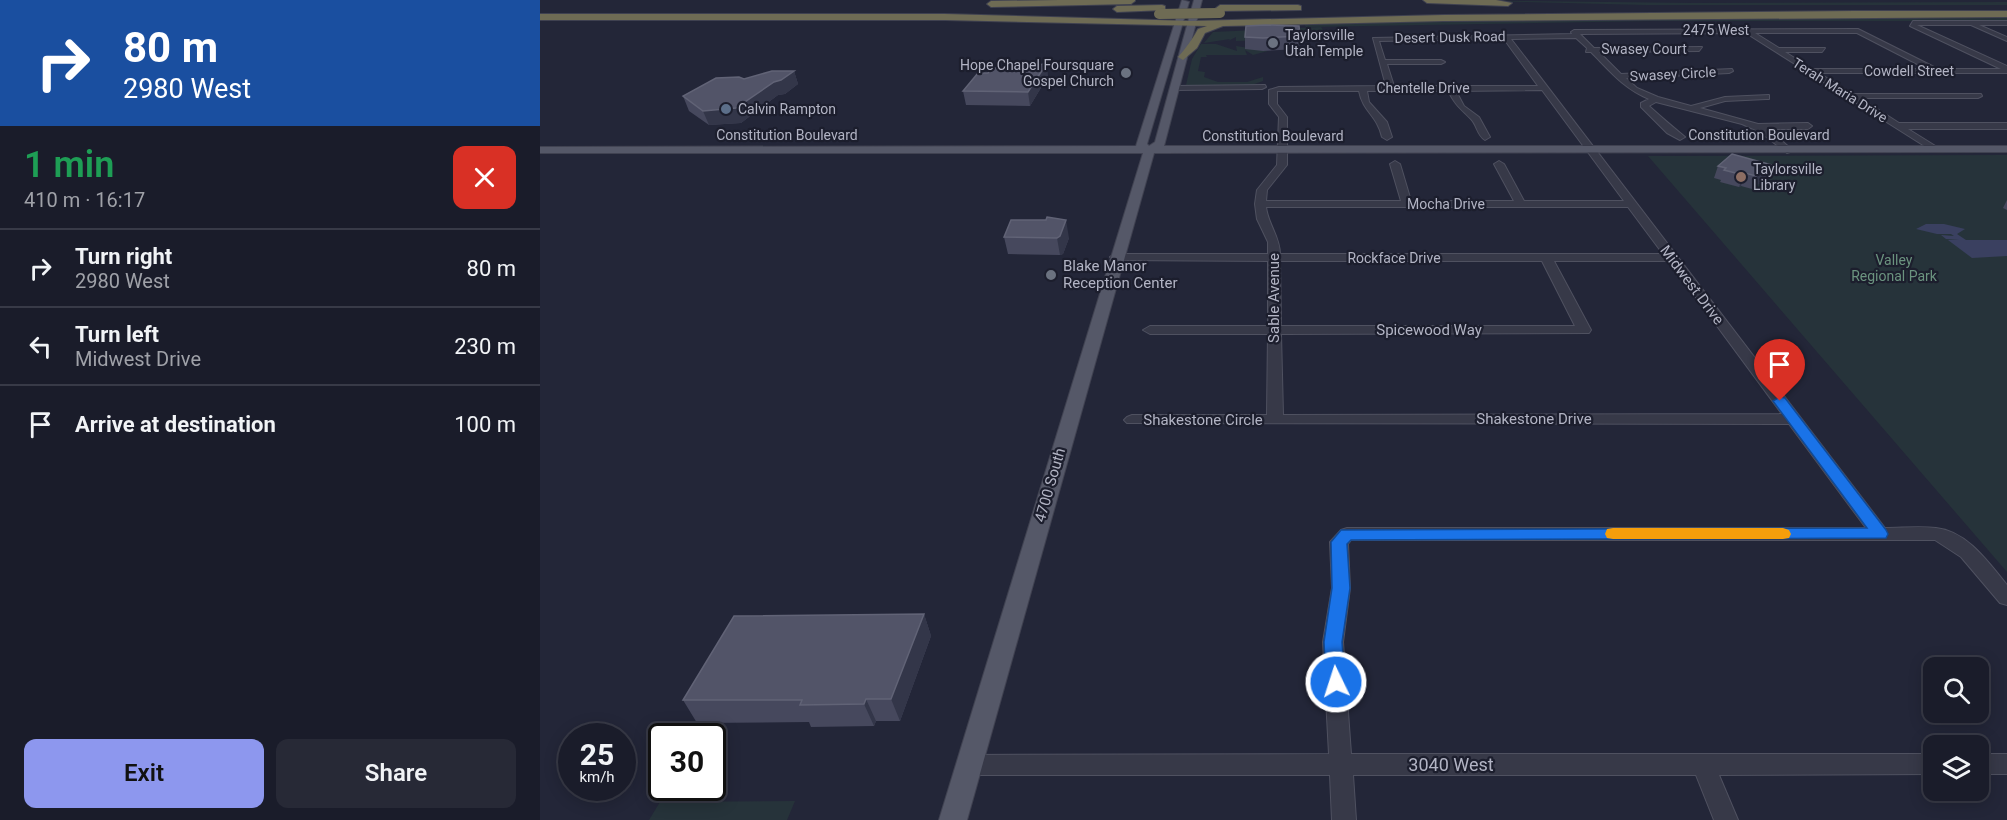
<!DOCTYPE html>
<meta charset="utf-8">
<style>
:root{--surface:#1a1c2a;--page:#272936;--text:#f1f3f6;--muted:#9fa1a8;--line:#383a47;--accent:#8d97ee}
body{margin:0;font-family:Roboto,sans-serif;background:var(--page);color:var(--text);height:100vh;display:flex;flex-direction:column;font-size:22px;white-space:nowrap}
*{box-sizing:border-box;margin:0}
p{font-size:20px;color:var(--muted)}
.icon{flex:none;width:33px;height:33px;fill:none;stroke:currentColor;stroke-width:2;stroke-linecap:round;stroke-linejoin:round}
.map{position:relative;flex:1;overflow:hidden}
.panel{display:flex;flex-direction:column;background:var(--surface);width:540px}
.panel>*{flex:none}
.top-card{background:#1a4fa0;color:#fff;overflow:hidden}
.buttons{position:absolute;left:1383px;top:657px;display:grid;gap:12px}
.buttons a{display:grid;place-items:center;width:66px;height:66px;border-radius:12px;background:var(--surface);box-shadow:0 3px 15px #0003,0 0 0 2px var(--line);font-size:30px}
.speed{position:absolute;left:18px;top:723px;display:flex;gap:12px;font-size:30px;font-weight:700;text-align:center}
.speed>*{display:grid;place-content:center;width:78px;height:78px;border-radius:50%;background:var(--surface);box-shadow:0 3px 15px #0003,0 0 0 2px var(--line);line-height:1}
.speed small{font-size:15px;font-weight:400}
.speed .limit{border:3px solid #111;border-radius:9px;background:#fff;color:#111}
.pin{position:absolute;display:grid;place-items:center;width:51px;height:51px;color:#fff;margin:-62px -26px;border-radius:50% 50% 50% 0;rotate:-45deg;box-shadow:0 0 6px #0007}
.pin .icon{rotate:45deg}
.me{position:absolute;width:66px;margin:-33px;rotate:356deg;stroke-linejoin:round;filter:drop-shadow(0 0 4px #0008)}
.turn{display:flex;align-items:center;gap:21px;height:126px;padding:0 24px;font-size:27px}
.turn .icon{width:78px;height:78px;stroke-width:2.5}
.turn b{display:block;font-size:42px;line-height:51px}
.round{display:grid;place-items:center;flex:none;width:63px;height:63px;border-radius:12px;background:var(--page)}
.headline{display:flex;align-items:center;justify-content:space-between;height:102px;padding:0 24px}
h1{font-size:36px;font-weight:600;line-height:45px;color:#1e9e55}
.button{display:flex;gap:12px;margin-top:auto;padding:12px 24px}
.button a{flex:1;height:69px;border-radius:12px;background:var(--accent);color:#111;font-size:24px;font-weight:600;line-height:69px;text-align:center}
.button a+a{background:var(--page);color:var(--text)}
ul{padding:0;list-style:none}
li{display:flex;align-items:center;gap:18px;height:78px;padding:0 24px;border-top:2px solid var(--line)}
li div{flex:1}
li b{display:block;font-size:22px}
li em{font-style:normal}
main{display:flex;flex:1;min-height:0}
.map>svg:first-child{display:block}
.green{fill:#26333a}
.water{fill:#3a4060}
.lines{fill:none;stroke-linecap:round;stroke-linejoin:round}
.minor-casing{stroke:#4f5160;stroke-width:2}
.major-casing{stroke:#404251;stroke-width:2}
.highway-casing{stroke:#3f4150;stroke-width:2}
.minor{fill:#373948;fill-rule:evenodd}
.major{fill:#555868;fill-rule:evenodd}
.highway{fill:#6e6b54;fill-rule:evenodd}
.highway-bridge-casing{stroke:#3f4150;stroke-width:10;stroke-linecap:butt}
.highway-bridge{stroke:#6e6b54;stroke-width:10}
.wall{fill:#46485d}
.shaded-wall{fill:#333649}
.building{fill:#525468;stroke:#616376;stroke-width:1.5}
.route{fill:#1a73e8;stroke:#114b97;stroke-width:1.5}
.slow{fill:#f59e0b}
.worship-dot{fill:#6b7280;stroke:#1c1e2d;stroke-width:2}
.service-dot{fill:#5c6f8a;stroke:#1c1e2d;stroke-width:2}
.education-dot{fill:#8d6e63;stroke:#1c1e2d;stroke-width:2}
.labels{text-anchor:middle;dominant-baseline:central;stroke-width:4.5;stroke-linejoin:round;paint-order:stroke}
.far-street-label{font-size:14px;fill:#b2b4c4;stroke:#1c1e2d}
.far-poi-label{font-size:14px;fill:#b2b4c4;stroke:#1c1e2d;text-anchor:start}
.far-park-label{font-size:14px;fill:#6b937f;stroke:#1c1e2d}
.poi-label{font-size:15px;fill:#b2b4c4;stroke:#1c1e2d;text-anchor:start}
.street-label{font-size:15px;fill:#b2b4c4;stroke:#1c1e2d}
.near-street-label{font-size:18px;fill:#b2b4c4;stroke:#1c1e2d}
</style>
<main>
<section class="panel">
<div class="top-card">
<div class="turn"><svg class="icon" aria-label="right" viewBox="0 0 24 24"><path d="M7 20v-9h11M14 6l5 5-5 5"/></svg><div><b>80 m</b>2980 West</div></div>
</div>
<div class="headline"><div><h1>1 min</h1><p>410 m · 16:17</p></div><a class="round" style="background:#d93025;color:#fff"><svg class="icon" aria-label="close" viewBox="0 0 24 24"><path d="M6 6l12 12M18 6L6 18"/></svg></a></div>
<ul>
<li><svg class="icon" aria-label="right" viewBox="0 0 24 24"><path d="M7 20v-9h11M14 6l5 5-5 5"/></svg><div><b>Turn right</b><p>2980 West</p></div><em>80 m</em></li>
<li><svg class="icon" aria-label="left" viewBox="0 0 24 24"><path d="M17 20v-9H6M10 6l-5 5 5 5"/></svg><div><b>Turn left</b><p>Midwest Drive</p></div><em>230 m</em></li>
<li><svg class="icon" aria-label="arrive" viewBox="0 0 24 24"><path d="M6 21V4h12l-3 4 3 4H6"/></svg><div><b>Arrive at destination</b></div><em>100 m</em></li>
</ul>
<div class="button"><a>Exit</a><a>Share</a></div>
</section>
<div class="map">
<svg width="1467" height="820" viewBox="0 0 1467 820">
<rect width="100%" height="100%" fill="#232638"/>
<!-- green -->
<path class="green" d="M903,0L1153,3L1467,2V5H1106Z
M1467,18V21H1112L766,27L764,24L898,20Z
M781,27L784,31L768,32L779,34L782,38L768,34L753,36L766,38C741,35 720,41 696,41V37L688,41L690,39L664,43L673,32Z
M661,44H676L697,51L696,46L728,51L713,55L705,50L707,55H666L667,57H661L658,71L665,72L664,77L678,82H707L723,77V81L709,86L646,85L652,59Z
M1467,155V572L1108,156Z
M255,801L247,820H109L120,802Z"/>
<!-- water -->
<path class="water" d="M1386,224H1404L1425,229L1417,234L1426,240H1467V256L1432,258L1408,240H1419L1406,239L1401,235L1414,236L1411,234H1397L1376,229Z"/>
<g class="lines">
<!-- minor casing -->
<g class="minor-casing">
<path id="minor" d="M1373,21H1467V25H1439L1467,37V41L1431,25H1377L1467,66V73H1279L1312,94H1441L1442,96L1438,98H1320L1359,123H1467V129H1368L1397,147L1399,149L1394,152L1206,33L1040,34L1054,48L1162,47L1159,51L1059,52L1081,74L1192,69L1193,71L1189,73L1086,78L1097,88L1118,97L1151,106L1185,97L1229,95V99H1226L1185,101L1160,108L1218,124L1268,123L1272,126L1268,129H1228L1250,148V152L1247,153L1220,132L1202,124L1116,102L1109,106C1121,117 1133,127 1145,137L1140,140L1127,133L1101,107V103L1109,99C1083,88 1070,71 1051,52H1046L1047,48L1036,38L971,39L1345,528C1362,528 1379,526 1396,528C1427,531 1449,563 1467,585V605L1460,603L1421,557L1395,540H811L808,544L810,588L803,642L811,754H1394V774L1179,775L1198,820H1174L1156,775H813L816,820H792L790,775H429L421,772L418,765L421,758L429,755L789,754L783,642L792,588L790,542L801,530L807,528H1326L1249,424L587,423L584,420L587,417L592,415H727L728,334H610L603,330L610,326H728V261L576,260L570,257L576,254H728V242L717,219L715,204L717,190L737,165L739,117L729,104V90L739,87L846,86L833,38L1032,34L1031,32L1034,30L1318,29L1398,69H1461L1370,26ZM1215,33H1317L1387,69H1272L1245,52H1282L1285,48H1239ZM964,39L998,86H854L847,64H901L905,62L901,60H845L839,41ZM1002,90L1084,201H984L964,164L959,161L954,164L974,201H871L860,164L855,161L850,164L861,201H726L727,190L747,165V117L737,104V91H819C823,112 837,115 842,137L847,140L852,137L847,122L829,102L827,91H908C917,107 919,107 931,119C937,125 937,135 945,140L950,137L939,117L924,106L916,91ZM726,207H1088L1123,254H740C740,237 728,224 726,207ZM740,261H1002L1035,326H741ZM1014,261H1129L1242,414L743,415L741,334L1049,333L1051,330Z
M725,85L726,87L722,89L634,90L630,88L634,86Z
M1438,754H1467V774H1438Z"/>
</g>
<!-- major casing -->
<g class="major-casing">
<path id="major" d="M642,0L649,2L607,144L609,146L615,142L654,0H662L624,146H1467V152L614,153L427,820H399L603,153H0V147L596,146Z"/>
</g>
<!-- highway casing -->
<g class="highway-casing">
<path id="highway" d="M519,0H595V1L591,4L451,7L447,4L451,1Z
M883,0H956L972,3L968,6L887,3Z
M622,5L625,6V10L577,12L573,9L577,6Z
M758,5L761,6V10L680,11L676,8L680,5Z
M1315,11H1467V17L904,21L683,26L665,33L657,48L643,60L638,57C646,48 652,40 658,29L667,26L405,20H0V14H405L651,21L904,15Z"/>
</g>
<!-- minor -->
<use href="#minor" class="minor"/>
<!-- major -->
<use href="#major" class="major"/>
<!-- highway -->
<use href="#highway" class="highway"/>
<!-- highway-bridge casing -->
<g class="highway-bridge-casing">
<path id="highway-bridge" d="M619,14L680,13"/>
</g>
<!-- highway-bridge -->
<use href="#highway-bridge" class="highway-bridge"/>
</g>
<!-- wall -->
<path class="wall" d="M760,36L759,49L723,51L705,49V37Z
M254,71L258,84L245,94L238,95L201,123L169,125L149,111L143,96L204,79Z
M508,76L490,106L426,105L423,91Z
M1232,165L1228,177L1212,189L1201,186L1199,187L1180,182L1181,180L1174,178L1178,166Z
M1467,200V210L1463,208Z
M464,237L529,238L523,254L520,255L468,254Z
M384,614L391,636L360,721H336L334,726L271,727L269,722L157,723L143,700Z"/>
<!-- shaded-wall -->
<path class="shaded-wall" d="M507,63L508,76L490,106L488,92Z
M254,71L258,84L245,94L238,95L201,123L169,125L163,111L234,82Z
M1232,165L1228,177L1212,189L1216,176Z
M1205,173L1201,186L1199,187L1203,175Z
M526,220L529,238L523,254L520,255L517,238Z
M384,614L391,636L360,721L351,699Z
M326,699L336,721L334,726L324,704Z"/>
<!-- building -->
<path class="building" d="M726,25L759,26L760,36L723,38L705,37L706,26Z
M507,63L488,92L423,91L438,73H448L452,68L492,67Z
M232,71H254L241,80L234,82L196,108L163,111L143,96L176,78L199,77L204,79Z
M1192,154L1232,165L1216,176L1205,173L1203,175L1184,170L1186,168L1178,166Z
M507,217L526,220L520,236L517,238L464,237L471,220H506Z
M384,614L351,699H326L324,704L260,705L262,700H143L194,616Z"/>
<!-- route -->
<path class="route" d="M1240,397L1245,398L1346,530L1348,534L1346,538L811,540L807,544L810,588L802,642L805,682L802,688L796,690L789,688L786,682L784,642L792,588L791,542L801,530L1327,528L1233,401Z"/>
<!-- slow -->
<path class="slow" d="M1073,528H1243L1249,530L1251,534L1249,538L1243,539H1073L1067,538L1065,534L1067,529Z"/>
<!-- markers -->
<g class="worship-dot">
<circle cx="733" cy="43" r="6"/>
<circle cx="586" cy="73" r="6"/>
<circle cx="511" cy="275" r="6"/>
</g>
<circle class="service-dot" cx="186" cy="109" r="6"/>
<circle class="education-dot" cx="1201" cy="177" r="6"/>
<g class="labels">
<!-- far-street labels -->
<g class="far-street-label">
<text x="1176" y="30">2475 West</text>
<text transform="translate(910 37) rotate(-1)">Desert Dusk Road</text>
<text x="1104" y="49">Swasey Court</text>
<text x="1369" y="71">Cowdell Street</text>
<text transform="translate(1133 74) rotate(-3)">Swasey Circle</text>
<text x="883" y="88">Chentelle Drive</text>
<text transform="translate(1300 90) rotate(32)">Terah Maria Drive</text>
<text x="247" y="135">Constitution Boulevard</text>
<text x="1219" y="135">Constitution Boulevard</text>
<text x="733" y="136">Constitution Boulevard</text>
<text x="906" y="204">Mocha Drive</text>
<text x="854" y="258">Rockface Drive</text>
</g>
<!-- far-poi labels -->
<g class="far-poi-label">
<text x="745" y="35">Taylorsville<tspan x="745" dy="16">Utah Temple</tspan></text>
<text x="574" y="65" text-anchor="end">Hope Chapel Foursquare<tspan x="574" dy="16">Gospel Church</tspan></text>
<text x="198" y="109">Calvin Rampton</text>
<text x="1213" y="169">Taylorsville<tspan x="1213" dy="16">Library</tspan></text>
</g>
<!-- far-park labels -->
<g class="far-park-label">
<text x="1354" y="260">Valley<tspan x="1354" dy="16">Regional Park</tspan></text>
</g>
<!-- poi labels -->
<g class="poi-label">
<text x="523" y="266">Blake Manor<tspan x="523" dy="17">Reception Center</tspan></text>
</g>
<!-- street labels -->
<g class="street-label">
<text transform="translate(1152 285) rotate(53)">Midwest Drive</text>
<text transform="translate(734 298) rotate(-90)">Sable Avenue</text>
<text x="889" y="330">Spicewood Way</text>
<text x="994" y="419">Shakestone Drive</text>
<text x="663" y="420">Shakestone Circle</text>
<text transform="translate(510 485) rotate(-74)">4700 South</text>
</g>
<!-- near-street labels -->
<g class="near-street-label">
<text x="911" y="764">3040 West</text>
</g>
</g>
</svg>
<div class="buttons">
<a><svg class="icon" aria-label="search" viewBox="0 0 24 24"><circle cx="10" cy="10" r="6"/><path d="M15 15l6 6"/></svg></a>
<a><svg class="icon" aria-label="layers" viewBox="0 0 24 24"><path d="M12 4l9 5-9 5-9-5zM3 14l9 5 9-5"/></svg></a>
</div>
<div class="speed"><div>25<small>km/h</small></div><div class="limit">30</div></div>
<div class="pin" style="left:1240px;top:401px;background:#d93025"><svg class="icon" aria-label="arrive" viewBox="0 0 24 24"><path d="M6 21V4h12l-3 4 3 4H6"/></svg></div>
<svg class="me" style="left:796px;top:682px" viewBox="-20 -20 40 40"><circle r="17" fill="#1a73e8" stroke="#fff" stroke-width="3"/><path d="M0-11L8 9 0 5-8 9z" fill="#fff"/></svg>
</div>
</main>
